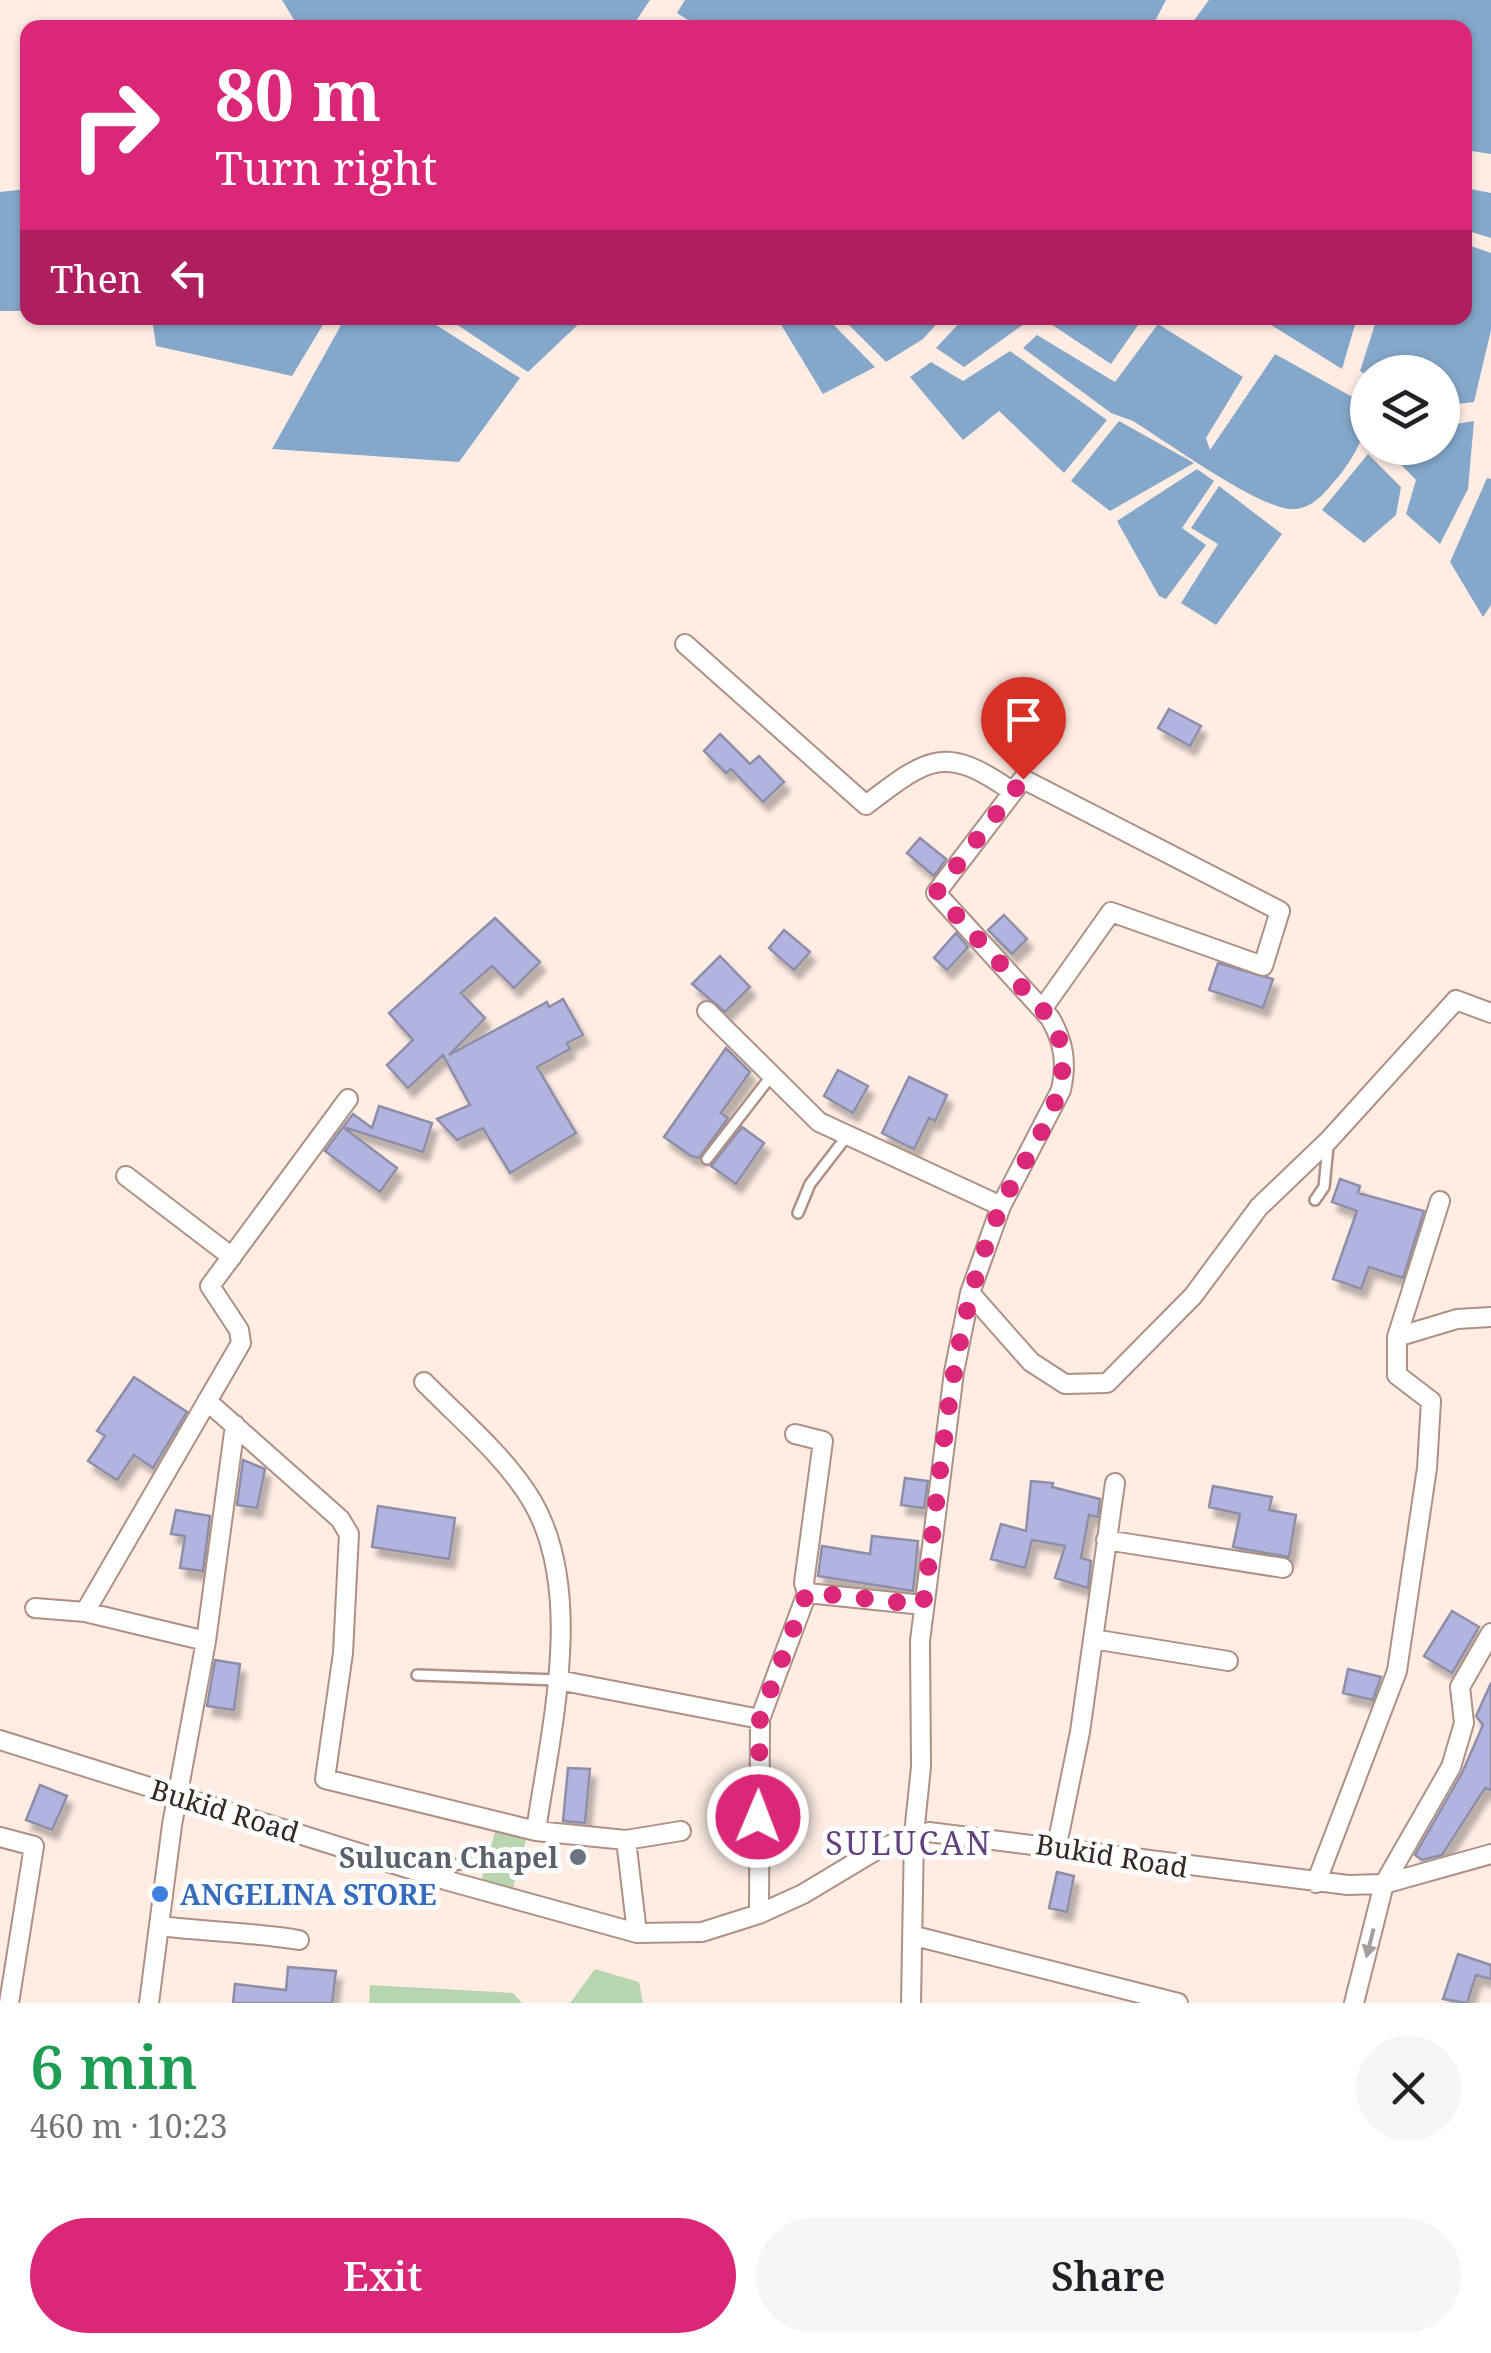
<!DOCTYPE html>
<meta charset="utf-8">
<style>
:root{--surface:#fff;--page:#f6f6f6;--text:#202124;--muted:#757577;--accent:#db2777}
body{margin:0;font-family:"Noto Serif",serif;background:var(--page);color:var(--text);height:100vh;display:flex;flex-direction:column;font-size:38px;white-space:nowrap}
*{box-sizing:border-box;margin:0}
p{font-size:32px;color:var(--muted)}
.icon{flex:none;width:55px;height:55px;fill:none;stroke:currentColor;stroke-width:2;stroke-linecap:round;stroke-linejoin:round}
.map{position:relative;height:2003px;overflow:hidden}
.side{display:flex;flex-direction:column;background:var(--surface);flex:1}
.side>*{flex:none}
.top-card{position:absolute;left:20px;top:20px;width:1452px;height:305px;border-radius:20px;box-shadow:0 2px 8px #0004;background:#db2777;color:#fff;overflow:hidden}
.fabs{position:absolute;left:1350px;top:355px;display:grid;gap:20px}
.fabs a{display:grid;place-items:center;width:110px;height:110px;border-radius:50%;background:var(--surface);box-shadow:0 2px 8px #0004;font-size:50px}
.pin{position:absolute;display:grid;place-items:center;width:85px;height:85px;color:#fff;margin:-102px -42px;border-radius:50% 50% 50% 0;rotate:-45deg;box-shadow:0 0 10px #0007}
.pin .icon{rotate:45deg}
.me{position:absolute;width:110px;margin:-55px;rotate:1deg;stroke-linejoin:round;filter:drop-shadow(0 0 8px #0008)}
.turn{display:flex;align-items:center;gap:35px;height:210px;padding:0 30px;font-size:45px}
.turn .icon{width:130px;height:130px;stroke-width:2.5}
.turn b{display:block;font-size:70px;line-height:85px}
.then{display:flex;align-items:center;height:95px;padding:0 30px;background:#0003;gap:20px;font-size:38px}
.round{display:grid;place-items:center;flex:none;width:105px;height:105px;border-radius:52px;background:var(--page)}
.head{display:flex;align-items:center;justify-content:space-between;height:170px;padding:0 30px}
h1{font-size:60px;font-weight:600;line-height:75px;color:#1e9e55}
.button{display:flex;gap:20px;margin-top:auto;padding:20px 30px}
.button a{flex:1;height:115px;border-radius:60px;background:var(--accent);color:#fff;font-size:40px;font-weight:600;line-height:115px;text-align:center}
.button a+a{background:var(--page);color:var(--text)}
.map>svg:first-child{display:block}
.green{fill:#b7d5af}
.water{fill:#85a8ca}
.building{fill:#b3b3df;stroke:#8e8ea8;stroke-width:2.5;filter:url(#shadow)}
.lines{fill:none;stroke-linecap:round;stroke-linejoin:round}
.lane-casing{stroke:#ad9184;stroke-width:14}
.street-casing{stroke:#ad9184;stroke-width:22}
.lane{stroke:#fff;stroke-width:9}
.street{stroke:#fff;stroke-width:18}
.oneway{fill:#a49f9c}
.route{stroke:#db2777;stroke-width:18;stroke-dasharray:0 32.4}
.worship-dot{fill:#6b7280;stroke:#fff;stroke-width:4}
.shop-dot{fill:#3f7fe0;stroke:#fff;stroke-width:4}
.labels{text-anchor:middle;dominant-baseline:central;stroke-width:10;stroke-linejoin:round;paint-order:stroke}
.street-label{font-size:28px;fill:#342924;stroke:#fff}
.worship-label{font-size:28px;font-weight:bold;fill:#5b616d;stroke:#fff;text-anchor:end}
.shop-label{font-size:28px;font-weight:bold;fill:#366cbe;stroke:#fff;text-anchor:start}
.quarter-label{font-size:32px;letter-spacing:2.5px;fill:#63417c;stroke:#fff}
</style>
<div class="map">
<svg width="1491" height="2003" viewBox="0 0 1491 2003">
<defs>
<filter id="shadow"><feDropShadow dx="5.5" dy="9" stdDeviation="2.5" flood-color="#0004"/></filter>
</defs>
<rect width="100%" height="100%" fill="#ffede4"/>
<!-- green -->
<path class="green" d="M497,1825L528,1833L512,1891L481,1882Z
M595,1969L639,1982L643,2003H570Z
M370,1985L513,1993L522,2003H369Z"/>
<!-- water -->
<path class="water" d="M282,0H650L632,27L299,28Z
M685,0H1166L1152,27L701,28L677,13Z
M1209,0H1491V154L1465,150V28L1189,27Z
M1465,188L1491,193V238L1465,230Z
M27,189V311H0V192Z
M1465,244L1491,253V330L1474,402L1443,406L1442,372L1367,375L1360,371L1377,318H1465Z
M152,318H327L292,376L156,346Z
M345,318H425L520,378L459,462L272,449Z
M447,318H585L528,372Z
M777,318H827L875,367L823,394Z
M842,318H942L923,339L886,362Z
M964,318H1013L1024,324L964,367L936,348Z
M1042,318H1143L1111,364Z
M1260,318H1357L1342,369Z
M1158,324L1243,377L1206,438L1210,450L1275,354L1367,405C1368,431 1356,455 1339,476C1326,491 1312,511 1290,509C1255,506 1167,442 1133,421L1111,413L1023,348L1037,335L1115,382Z
M1010,351L1107,420L1064,473L999,411L963,440L910,377L931,362L963,381Z
M1119,421L1194,463L1110,511L1071,481Z
M1474,421L1468,489L1440,544L1406,514L1416,480L1385,448H1442L1443,426Z
M1368,454L1401,487L1396,515L1364,543L1322,510Z
M1197,469L1214,481L1182,528L1206,545L1166,599L1159,596L1117,521Z
M1487,478L1491,479V605L1483,617L1450,562Z
M1219,486L1282,534L1216,625L1181,603L1218,544L1191,528Z"/>
<!-- building -->
<path class="building" d="M1169,709L1201,726L1190,746L1158,728Z
M720,734L750,764L759,756L784,782L763,802L731,769L726,773L704,751Z
M920,838L946,859L934,876L907,853Z
M1004,915L1027,939L1012,954L988,930Z
M495,918L540,962L514,988L492,966L461,993L485,1018L449,1055L547,1002L549,1007L563,999L583,1035L567,1043L570,1049L537,1067L576,1133L510,1173L483,1128L457,1140L437,1119L470,1105L443,1055L408,1088L387,1065L413,1040L389,1013Z
M784,930L810,952L794,970L769,948Z
M956,933L968,947L947,970L934,958Z
M720,956L750,987L725,1012L692,984Z
M1218,963L1273,979L1263,1008L1209,990Z
M726,1048L750,1072L721,1113L728,1118L699,1158L691,1156L664,1137Z
M838,1070L868,1086L853,1113L824,1096Z
M909,1077L947,1095L935,1121L929,1118L914,1149L882,1133Z
M379,1106L432,1123L423,1152L343,1127L353,1114L372,1128Z
M343,1127L397,1168L380,1192L325,1151Z
M742,1127L764,1143L736,1184L711,1166Z
M1340,1179L1360,1186L1358,1193L1424,1211L1403,1278L1369,1267L1361,1289L1333,1279L1357,1211L1332,1202Z
M134,1377L187,1412L153,1468L134,1455L117,1480L88,1461L105,1436L97,1431Z
M243,1460L265,1469L257,1508L237,1505Z
M905,1478L928,1481L924,1508L901,1505Z
M1031,1481L1053,1483L1052,1487L1100,1499L1098,1517L1089,1515L1081,1558L1091,1561L1088,1588L1055,1578L1065,1546L1032,1540L1025,1568L991,1559L1001,1524L1026,1531Z
M1213,1486L1272,1497L1269,1510L1296,1515L1289,1557L1233,1547L1240,1514L1209,1507Z
M378,1506L455,1518L449,1559L372,1547Z
M176,1510L210,1516L203,1571L180,1568L185,1536L171,1534Z
M872,1536L918,1541L913,1591L818,1576L822,1546L870,1554Z
M1452,1611L1479,1627L1452,1673L1424,1656Z
M215,1660L240,1664L234,1710L207,1706Z
M1348,1669L1381,1677L1373,1700L1343,1693Z
M1491,1683V1790L1485,1788L1442,1855L1422,1860L1415,1855L1462,1773L1483,1725L1476,1716Z
M568,1768L590,1769L585,1823L563,1821Z
M40,1785L67,1796L52,1830L26,1820Z
M1057,1872L1074,1876L1067,1912L1049,1908Z
M1458,1954L1491,1965V1979L1476,1975L1467,2003L1443,1999Z
M288,1967L336,1971L332,2003H233L235,1984L286,1990Z"/>
<g class="lines">
<!-- lane casing -->
<g class="lane-casing">
<path id="lane" d="M707,1159L772,1075
M1315,1200L1324,1187L1328,1146
M798,1213L810,1184L847,1136
M417,1675L558,1680
M445,1880L452,1865L492,1860"/>
</g>
<!-- street casing -->
<g class="street-casing">
<path id="street" d="M685,644L866,805C929,757 945,744 1013,792
M707,1011L819,1122L1001,1206
M126,1176L232,1257
M970,1293L1031,1362L1065,1384L1107,1383L1193,1296L1259,1207L1329,1140L1456,1000L1491,1013
M1397,1337L1457,1319L1491,1317
M424,1382C460,1419 505,1456 532,1501C586,1593 550,1732 536,1831
M207,1401L340,1519L349,1534L343,1653L325,1779L536,1831L626,1840
M795,1434L823,1441L804,1583L807,1593L923,1605
M1106,1540L1283,1568
M35,1608L85,1612L206,1641
M85,1612L241,1343L239,1330L210,1286L348,1099
M1093,1639L1228,1661
M558,1680L760,1719
M0,1740L445,1880L637,1933L702,1932L759,1914L803,1894L878,1849L929,1832L1348,1885L1384,1884L1491,1854
M0,1837L34,1846L9,2003
M1057,1845L1080,1732L1115,1483
M1316,1883L1397,1671L1427,1468L1431,1401L1397,1375V1337L1440,1201
M759,1914L760,1719L807,1593
M160,1926C208,1932 252,1932 299,1940
M637,1933L626,1840L681,1831
M915,1936L1178,2003
M149,2003L172,1825L206,1641L235,1425
M911,2003L914,1834L921,1767L920,1641L954,1372L970,1293L1001,1206L1061,1090C1067,1063 1064,1042 1050,1018L936,893L1023,779L1280,911L1263,966L1111,912L1043,1008
M1354,2003L1384,1884L1451,1767L1464,1723L1460,1687L1491,1633"/>
</g>
<!-- lane -->
<use href="#lane" class="lane"/>
<!-- street -->
<use href="#street" class="street"/>
</g>
<!-- one-way arrows -->
<defs><path id="oneway-solid" d="M-6-.8H1V-3.2L6.5 0L1 3.2V.8H-6Z" transform="scale(2.5)"/></defs>
<use class="oneway" href="#oneway-solid" transform="translate(1370 1943) rotate(104)"/>
<g class="lines">
<!-- route -->
<path class="route" d="M758,1817L760,1718L807,1592L923,1605C943,1471 947,1332 1001,1207C1027,1147 1089,1084 1050,1018L936,893L1023,779"/>
</g>
<!-- markers -->
<circle class="worship-dot" cx="578" cy="1857" r="10"/>
<circle class="shop-dot" cx="160" cy="1894" r="10"/>
<g class="labels">
<!-- street labels -->
<g class="street-label">
<text transform="translate(225 1810) rotate(17)">Bukid Road</text>
<text transform="translate(1112 1855) rotate(9)">Bukid Road</text>
</g>
<!-- worship labels -->
<g class="worship-label">
<text x="558" y="1857">Sulucan Chapel</text>
</g>
<!-- shop labels -->
<g class="shop-label">
<text x="180" y="1894">ANGELINA STORE</text>
</g>
<!-- quarter labels -->
<g class="quarter-label">
<text x="909" y="1842">SULUCAN</text>
</g>
</g>
</svg>
<div class="fabs">
<a><svg class="icon" aria-label="layers" viewBox="0 0 24 24"><path d="M12 4l9 5-9 5-9-5zM3 14l9 5 9-5"/></svg></a>
</div>
<div class="pin" style="left:1023px;top:779px;background:#d93025"><svg class="icon" aria-label="arrive" viewBox="0 0 24 24"><path d="M6 21V4h12l-3 4 3 4H6"/></svg></div>
<svg class="me" style="left:758px;top:1817px" viewBox="-20 -20 40 40"><circle r="17" fill="#db2777" stroke="#fff" stroke-width="3"/><path d="M0-11L8 9 0 5-8 9z" fill="#fff"/></svg>
<div class="top-card">
<div class="turn"><svg class="icon" aria-label="right" viewBox="0 0 24 24"><path d="M7 20v-9h11M14 6l5 5-5 5"/></svg><div><b>80 m</b>Turn right</div></div>
<div class="then">Then<svg class="icon" aria-label="left" viewBox="0 0 24 24"><path d="M17 20v-9H6M10 6l-5 5 5 5"/></svg></div>
</div>
</div>
<section class="side">
<div class="head"><div><h1>6 min</h1><p>460 m · 10:23</p></div><a class="round"><svg class="icon" aria-label="close" viewBox="0 0 24 24"><path d="M6 6l12 12M18 6L6 18"/></svg></a></div>
<div class="button"><a>Exit</a><a>Share</a></div>
</section>
